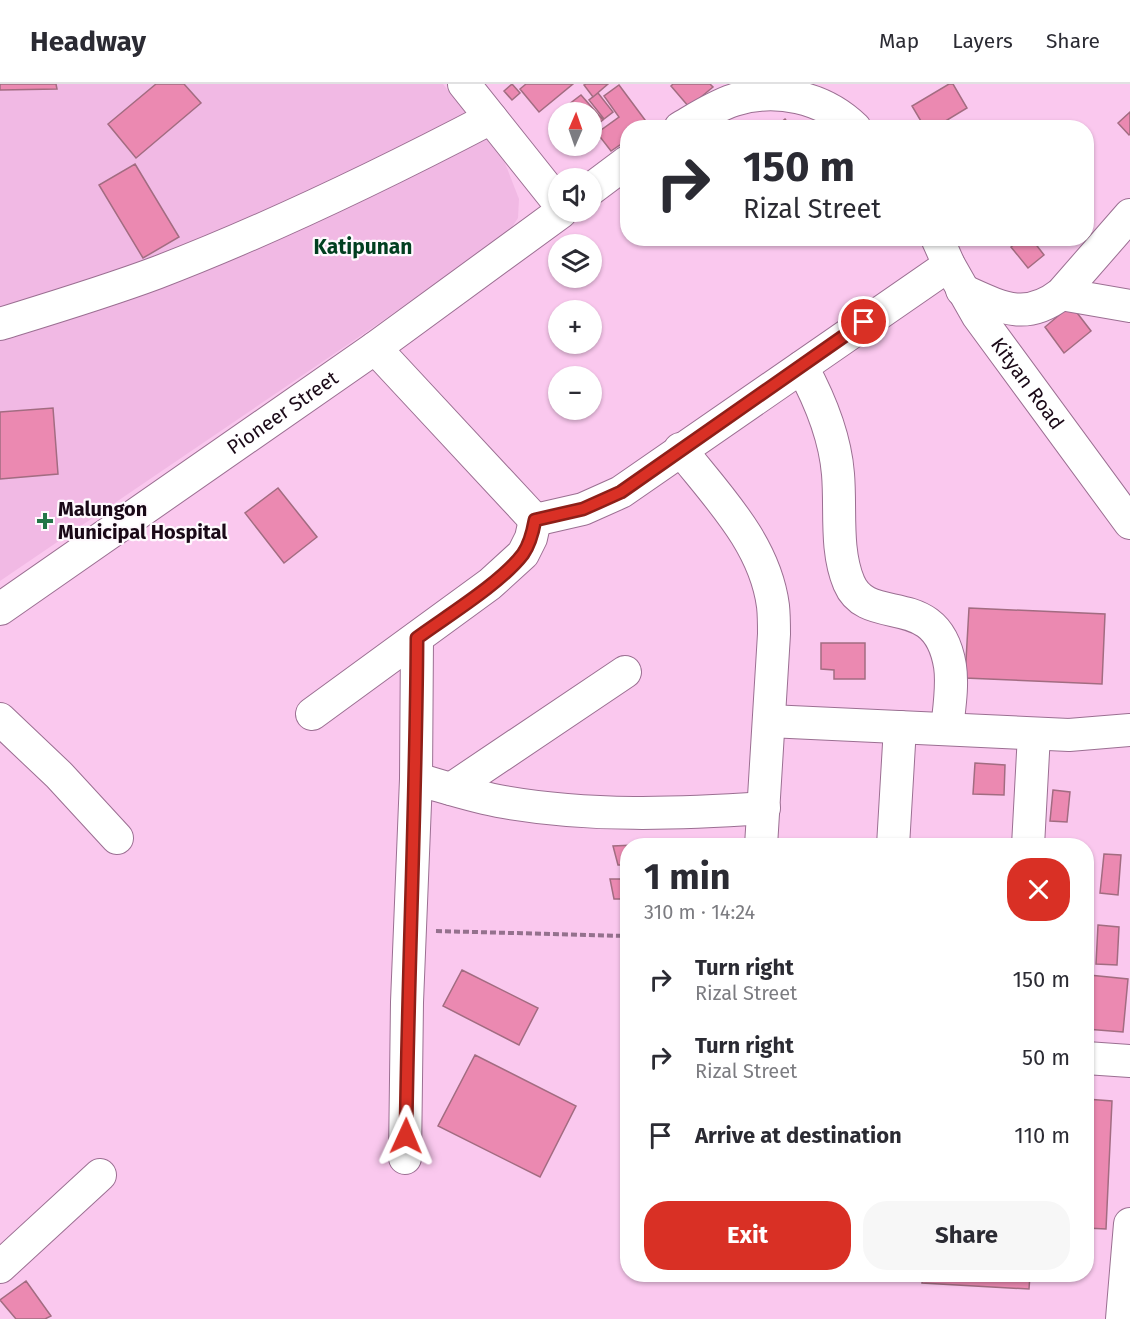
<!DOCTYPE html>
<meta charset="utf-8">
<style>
:root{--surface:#fff;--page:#f7f7f7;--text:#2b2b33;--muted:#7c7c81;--line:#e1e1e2;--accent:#d93025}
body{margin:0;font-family:"Fira Sans",sans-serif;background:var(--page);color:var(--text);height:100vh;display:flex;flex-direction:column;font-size:22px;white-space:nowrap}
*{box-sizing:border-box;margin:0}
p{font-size:20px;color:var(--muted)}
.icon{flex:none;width:33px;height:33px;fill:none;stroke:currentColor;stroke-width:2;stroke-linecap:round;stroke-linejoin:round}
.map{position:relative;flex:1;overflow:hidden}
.details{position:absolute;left:620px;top:754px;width:474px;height:444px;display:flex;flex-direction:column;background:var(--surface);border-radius:24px;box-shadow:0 2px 4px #0004}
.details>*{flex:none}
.banner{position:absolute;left:620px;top:36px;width:474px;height:126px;border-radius:24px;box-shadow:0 2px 4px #0004;background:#fff;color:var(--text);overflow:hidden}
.needle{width:39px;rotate:2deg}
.buttons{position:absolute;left:548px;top:18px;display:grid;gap:12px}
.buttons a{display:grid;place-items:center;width:54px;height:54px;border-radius:50%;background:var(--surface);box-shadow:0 2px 4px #0004;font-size:30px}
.pin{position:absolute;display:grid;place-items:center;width:51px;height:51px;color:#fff;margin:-26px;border:3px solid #fff;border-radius:50%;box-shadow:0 2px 6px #0007}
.me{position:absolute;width:66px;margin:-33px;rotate:1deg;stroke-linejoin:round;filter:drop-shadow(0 0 4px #0008)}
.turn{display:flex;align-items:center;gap:21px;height:126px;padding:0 24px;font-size:27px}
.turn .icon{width:78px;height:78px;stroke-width:2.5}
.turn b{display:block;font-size:42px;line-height:51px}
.round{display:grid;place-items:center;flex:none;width:63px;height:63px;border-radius:24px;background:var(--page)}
.summary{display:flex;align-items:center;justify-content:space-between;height:102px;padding:0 24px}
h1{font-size:36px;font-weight:700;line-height:45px}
.primary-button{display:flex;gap:12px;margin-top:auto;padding:12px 24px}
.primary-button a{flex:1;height:69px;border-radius:24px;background:var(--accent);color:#fff;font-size:24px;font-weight:700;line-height:69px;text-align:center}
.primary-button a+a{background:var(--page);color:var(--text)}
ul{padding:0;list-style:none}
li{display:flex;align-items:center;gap:18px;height:78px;padding:0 24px}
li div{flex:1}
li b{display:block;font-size:22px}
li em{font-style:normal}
header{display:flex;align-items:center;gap:36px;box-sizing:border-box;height:84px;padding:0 30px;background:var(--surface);border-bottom:2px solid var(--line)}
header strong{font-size:28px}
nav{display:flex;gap:33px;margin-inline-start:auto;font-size:21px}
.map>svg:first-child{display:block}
.built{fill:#f1b9e4}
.building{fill:#eb89b1;stroke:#a26c81;stroke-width:1.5}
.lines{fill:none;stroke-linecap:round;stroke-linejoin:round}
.minor-casing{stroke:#9b6f92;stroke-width:34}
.path{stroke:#94718d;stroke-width:4;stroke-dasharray:6 3;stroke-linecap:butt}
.minor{stroke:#fff;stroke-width:32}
.route-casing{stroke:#8d1f18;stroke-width:15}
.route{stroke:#d93025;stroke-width:10}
.poi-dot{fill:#247648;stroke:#fef9fd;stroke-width:2}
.labels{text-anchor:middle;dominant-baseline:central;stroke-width:4.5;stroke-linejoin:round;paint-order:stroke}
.street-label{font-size:20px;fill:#1a0917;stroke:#fef9fd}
.poi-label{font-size:20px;font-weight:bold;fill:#1a0917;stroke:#fef9fd;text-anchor:start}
.neighbourhood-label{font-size:21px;font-weight:bold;fill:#013f20;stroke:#fef9fd}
</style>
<header>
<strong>Headway</strong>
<nav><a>Map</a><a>Layers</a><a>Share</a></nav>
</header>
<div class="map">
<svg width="1130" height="1235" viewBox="0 0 1130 1235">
<rect width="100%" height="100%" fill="#fac8ee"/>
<!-- built -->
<path class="built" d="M0,0H443L505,79L519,115L518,134L508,149L375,242L0,497Z"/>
<!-- building -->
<path class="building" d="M0,0H56L57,5L0,6Z
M156,0H184L201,19L136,74L108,40Z
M512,0L520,9L512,16L504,7Z
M526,0H573L539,28L520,5Z
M586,0H608L593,13L584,1Z
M673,0H710L713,3L689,23L671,2Z
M949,0H953L967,24L934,44H925L912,22Z
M619,1L648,40L644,44H627V56L611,67L597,49L619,33L604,12Z
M598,9L613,28L604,35L589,16Z
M581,11L603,36L591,45V28H558V32L556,30Z
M1130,28V50L1129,51L1118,39Z
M785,35L792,44H774Z
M135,80L179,153L143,174L99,101Z
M1022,154H1031L1044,171L1028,184L1011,163Z
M1071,221L1091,247L1064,269L1045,243Z
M53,324L58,390L0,395V328Z
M278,404L317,453L284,479L245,429Z
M969,524L1105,530L1102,600L965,594Z
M821,559H865V595H834V586L821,585Z
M975,679L1005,681L1004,711L973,710Z
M1053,706L1070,708L1067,738L1050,737Z
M658,760V762H627V781H618L613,762Z
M1104,770L1121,771L1118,811L1100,809Z
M610,795H627V815H614Z
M1098,841L1119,843L1117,881L1096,880Z
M462,886L538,924L519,961L443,922Z
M1089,891L1128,895L1123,948L1086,945Z
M475,971L576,1022L540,1093L438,1042Z
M1086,1015L1112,1017L1106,1145L1086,1144Z
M923,1191H1030L1029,1205L922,1199Z
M26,1197L51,1232L45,1235H16L0,1216Z"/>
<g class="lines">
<!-- minor casing -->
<g class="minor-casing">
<g id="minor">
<path d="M464,0L558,118"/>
<path d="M680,44C697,34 715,22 734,16C776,3 823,13 855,44"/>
<path d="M591,105L627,78"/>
<path id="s1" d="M937,154L949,181L978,232L1130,439"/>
<path d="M962,206C1000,223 1025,238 1061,210L1130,131"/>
<path d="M1061,210L1130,222"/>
<path d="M0,240C52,224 105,208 156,189C271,145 382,91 491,34"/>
<path d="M375,264L535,436"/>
<path d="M802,283C820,316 835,352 838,390C841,425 835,466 849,499C868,545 937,503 950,582C953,602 949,625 947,645"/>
<path d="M680,365C718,413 765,460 773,522C774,531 774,541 774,550L761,762"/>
<path d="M535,436L583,425L621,408L949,181"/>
<path id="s2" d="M0,525L375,264L561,128"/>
<path d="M312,630L490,500L523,470L531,454L535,436"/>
<path d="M0,635L59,691L117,754"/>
<path d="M769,637L1069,651L1130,646"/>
<path d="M416,695C445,703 474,713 504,718C590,733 677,730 764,724"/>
<path d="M451,705L625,588"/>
<path d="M893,762L900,643"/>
<path d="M1028,762L1034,650"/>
<path d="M1086,974L1130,977"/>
<path d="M405,1074L407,918L416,695L417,554"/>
<path d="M0,1183L100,1091"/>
<path d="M1122,1235L1130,1140"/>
</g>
</g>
<!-- path -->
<path class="path" d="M436,847L627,852"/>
<!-- minor -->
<use href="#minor" class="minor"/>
</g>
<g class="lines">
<!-- route casing -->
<g class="route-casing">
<path id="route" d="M406,1052C408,886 416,720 417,554C447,532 501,499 523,470C530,460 533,447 535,436L583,425L621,408L864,238"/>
</g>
<!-- route -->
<use href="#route" class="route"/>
</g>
<!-- markers -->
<path class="poi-dot" d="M42 428h6v6h6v6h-6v6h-6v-6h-6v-6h6z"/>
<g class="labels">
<!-- street labels -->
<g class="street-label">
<text stroke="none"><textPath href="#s1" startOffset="172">Kityan Road</textPath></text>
<text stroke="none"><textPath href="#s2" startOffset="344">Pioneer Street</textPath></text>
</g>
<!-- poi labels -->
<g class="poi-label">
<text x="58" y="425">Malungon<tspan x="58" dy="23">Municipal Hospital</tspan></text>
</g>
<!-- neighbourhood labels -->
<g class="neighbourhood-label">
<text x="363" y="163">Katipunan</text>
</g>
</g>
</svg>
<div class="buttons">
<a><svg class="needle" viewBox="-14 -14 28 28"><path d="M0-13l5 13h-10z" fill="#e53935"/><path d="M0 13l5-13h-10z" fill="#7c7c81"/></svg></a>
<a><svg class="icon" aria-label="sound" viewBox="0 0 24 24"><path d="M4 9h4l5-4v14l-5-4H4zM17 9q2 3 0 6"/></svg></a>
<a><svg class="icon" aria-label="layers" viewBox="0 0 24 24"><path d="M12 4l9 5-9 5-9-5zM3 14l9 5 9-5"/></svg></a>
<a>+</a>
<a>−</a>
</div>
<div class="pin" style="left:864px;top:238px;background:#d93025"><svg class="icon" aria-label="arrive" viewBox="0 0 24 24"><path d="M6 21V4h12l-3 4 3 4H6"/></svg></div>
<svg class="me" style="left:406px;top:1052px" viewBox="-20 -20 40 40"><path d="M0-17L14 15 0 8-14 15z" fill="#d93025" stroke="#fff" stroke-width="4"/></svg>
<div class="banner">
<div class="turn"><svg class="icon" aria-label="right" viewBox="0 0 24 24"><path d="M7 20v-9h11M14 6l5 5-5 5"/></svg><div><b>150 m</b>Rizal Street</div></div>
</div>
<section class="details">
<div class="summary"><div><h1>1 min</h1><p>310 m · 14:24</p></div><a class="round" style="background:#d93025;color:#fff"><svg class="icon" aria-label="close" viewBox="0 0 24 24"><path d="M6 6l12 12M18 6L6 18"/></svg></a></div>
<ul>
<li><svg class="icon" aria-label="right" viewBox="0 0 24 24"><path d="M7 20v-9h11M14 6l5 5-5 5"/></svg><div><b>Turn right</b><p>Rizal Street</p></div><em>150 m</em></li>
<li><svg class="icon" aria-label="right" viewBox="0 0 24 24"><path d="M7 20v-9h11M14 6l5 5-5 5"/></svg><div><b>Turn right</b><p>Rizal Street</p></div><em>50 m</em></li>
<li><svg class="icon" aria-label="arrive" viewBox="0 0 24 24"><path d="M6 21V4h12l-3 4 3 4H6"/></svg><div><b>Arrive at destination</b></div><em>110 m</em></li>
</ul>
<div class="primary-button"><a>Exit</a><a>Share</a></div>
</section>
</div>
